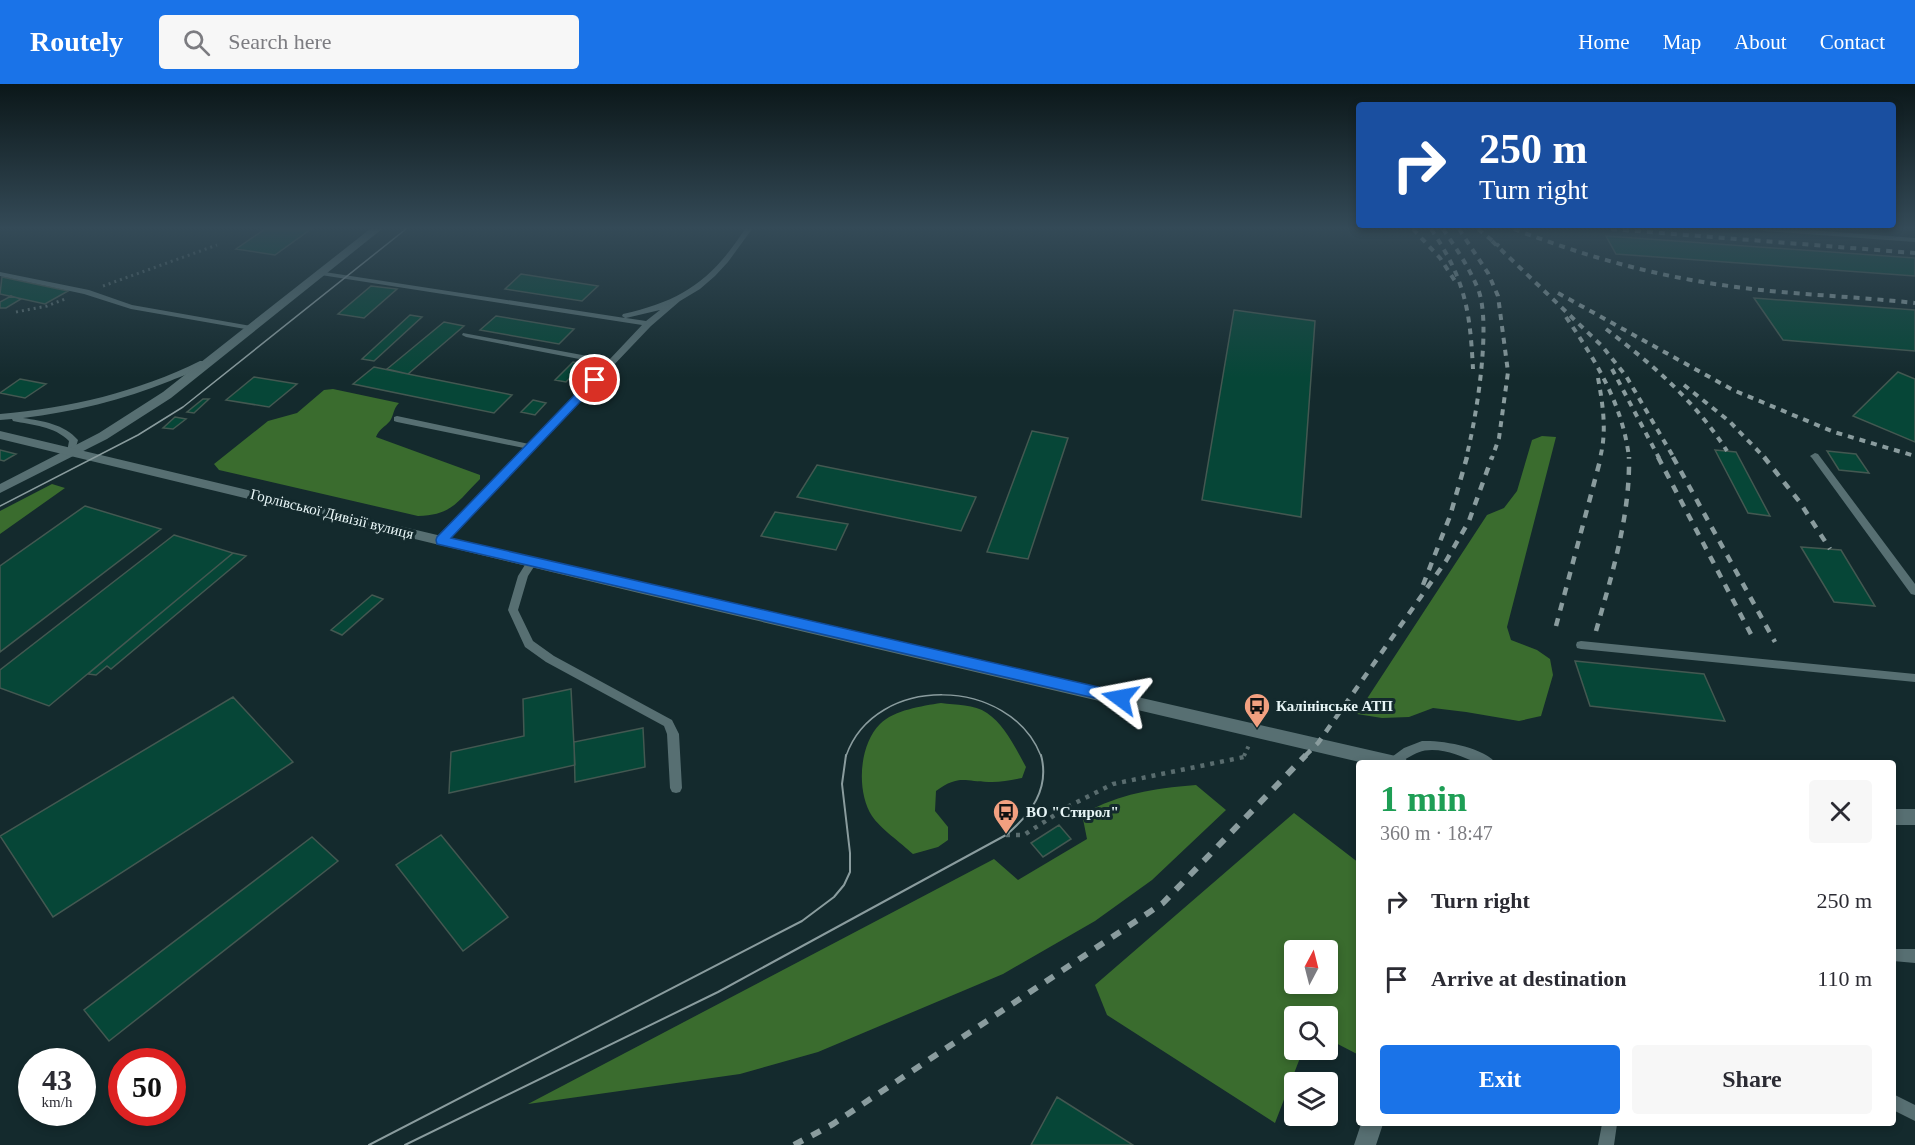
<!DOCTYPE html>
<meta charset="utf-8">
<style>
:root{--surface:#fff;--page:#f7f7f7;--text:#2b2b33;--muted:#7c7c81;--accent:#1a73e8}
body{margin:0;font-family:"Times New Roman",serif;background:var(--page);color:var(--text);height:100vh;display:flex;flex-direction:column;font-size:22px;white-space:nowrap}
*{box-sizing:border-box;margin:0}
p{font-size:20px;color:var(--muted)}
.icon{flex:none;width:33px;height:33px;fill:none;stroke:currentColor;stroke-width:2;stroke-linecap:round;stroke-linejoin:round}
.map{position:relative;flex:1;overflow:hidden}
.details{position:absolute;left:1356px;top:676px;width:540px;height:366px;display:flex;flex-direction:column;background:var(--surface);border-radius:6px;box-shadow:0 3px 9px #0003}
.details>*{flex:none}
.banner{position:absolute;left:1356px;top:18px;width:540px;height:126px;border-radius:6px;box-shadow:0 3px 9px #0003;background:#1a4fa0;color:#fff;overflow:hidden}
.needle{width:39px;rotate:7deg}
.tools{position:absolute;left:1284px;top:856px;display:grid;gap:12px}
.tools a{display:grid;place-items:center;width:54px;height:54px;border-radius:6px;background:var(--surface);box-shadow:0 3px 9px #0003;font-size:30px}
.speed{position:absolute;left:18px;top:964px;display:flex;gap:12px;font-size:30px;font-weight:700;text-align:center}
.speed>*{display:grid;place-content:center;width:78px;height:78px;border-radius:50%;background:var(--surface);box-shadow:0 3px 9px #0003;line-height:1}
.speed small{font-size:15px;font-weight:400}
.speed .limit{border:9px solid #d22;background:#fff;color:#111}
.pin{position:absolute;display:grid;place-items:center;width:51px;height:51px;color:#fff;margin:-26px;border:3px solid #fff;border-radius:50%;box-shadow:0 2px 6px #0007}
.me{position:absolute;width:66px;margin:-33px;rotate:283deg;stroke-linejoin:round;filter:drop-shadow(0 0 4px #0008)}
.turn{display:flex;align-items:center;gap:21px;height:126px;padding:0 24px;font-size:27px}
.turn .icon{width:78px;height:78px;stroke-width:2.5}
.turn b{display:block;font-size:42px;line-height:51px}
.round{display:grid;place-items:center;flex:none;width:63px;height:63px;border-radius:6px;background:var(--page)}
.overview{display:flex;align-items:center;justify-content:space-between;height:102px;padding:0 24px}
h1{font-size:36px;font-weight:600;line-height:45px;color:#1e9e55}
.primary-button{display:flex;gap:12px;margin-top:auto;padding:12px 24px}
.primary-button a{flex:1;height:69px;border-radius:6px;background:var(--accent);color:#fff;font-size:24px;font-weight:600;line-height:69px;text-align:center}
.primary-button a+a{background:var(--page);color:var(--text)}
ul{padding:0;list-style:none}
li{display:flex;align-items:center;gap:18px;height:78px;padding:0 24px}
li div{flex:1}
li b{display:block;font-size:22px}
li em{font-style:normal}
header{display:flex;align-items:center;gap:36px;box-sizing:border-box;height:84px;padding:0 30px;background:var(--accent);color:#fff}
header strong{font-size:28px}
nav{display:flex;gap:33px;margin-inline-start:auto;font-size:21px}
.search{width:420px;height:54px;background:var(--page);display:flex;align-items:center;gap:15px;box-sizing:border-box;padding:0 21px;border-radius:6px;color:var(--muted);font-size:22px}
.map>svg:first-child{display:block}
.forest{fill:#3a6c2e;fill-rule:evenodd}
.building{fill:#064637;stroke:#435851;stroke-width:1.5}
.lines{fill:none;stroke-linecap:round;stroke-linejoin:round}
.path-far2{stroke:#596c6e;stroke-width:3;stroke-dasharray:2 4;stroke-linecap:butt}
.path-far1{stroke:#596c6e;stroke-width:4;stroke-dasharray:3 4.5;stroke-linecap:butt}
.path{stroke:#596c6e;stroke-width:4.5;stroke-dasharray:4 6;stroke-linecap:butt}
.service{fill:#576f72;fill-rule:evenodd}
.tertiary{fill:#576f72;fill-rule:evenodd}
.secondary{fill:#576f72;fill-rule:evenodd}
.tram-far1{stroke:#8a9c9e;stroke-width:1.5}
.tram{stroke:#8a9c9e;stroke-width:2}
.rail-far2{stroke:#8a9c9e;stroke-width:4;stroke-dasharray:6 6;stroke-linecap:butt}
.rail-far1{stroke:#8a9c9e;stroke-width:4.5;stroke-dasharray:8 8;stroke-linecap:butt}
.rail{stroke:#8a9c9e;stroke-width:6;stroke-dasharray:10 10;stroke-linecap:butt}
.route{fill:#1a73e8;stroke:#114b97;stroke-width:1.5}
.labels{text-anchor:middle;dominant-baseline:central;stroke-width:6;stroke-linejoin:round;paint-order:stroke}
.street-label{font-size:15px;fill:#e8f6f7;stroke:#142a2d}
.poi-label{font-size:15px;font-weight:bold;fill:#e8f6f7;stroke:#142a2d;text-anchor:start}
</style>
<header>
<strong>Routely</strong>
<div class="search"><svg class="icon" aria-label="search" viewBox="0 0 24 24"><circle cx="10" cy="10" r="6"/><path d="M15 15l6 6"/></svg>Search here</div>
<nav><a>Home</a><a>Map</a><a>About</a><a>Contact</a></nav>
</header>
<div class="map">
<svg width="1915" height="1061" viewBox="0 0 1915 1061">
<rect width="100%" height="100%" fill="#142a2d"/>
<!-- forest -->
<path class="forest" d="M333,305L399,319C393,325 394,331 390,337C385,343 379,345 376,353L480,391V395C457,418 452,431 418,432L219,386L214,380L268,337L297,329L324,306Z
M1542,352L1556,353L1507,543L1511,556L1537,566L1550,575L1553,591L1541,632L1519,637L1466,628L1433,624L1409,633L1382,634L1357,630L1487,431L1504,424L1517,407L1532,356Z
M52,400L65,404L0,450V427Z
M941,619C956,621 974,620 987,629C1005,641 1016,665 1026,683L1022,694C1012,696 1002,698 992,698C966,699 961,689 936,707L935,727L948,743V756L938,763L913,770C901,759 880,744 872,732C856,707 859,661 880,640C894,626 922,622 941,619Z
M1196,701L1226,726L1152,796L1095,837L1003,890L818,968L740,990L528,1020L994,775L1018,796L1087,755L1082,730C1123,709 1150,705 1196,701Z
M1294,729L1359,779V965L1357,970L1328,955V933H1294V966H1303L1275,1039L1107,931L1095,901ZM1294,867H1328V900H1294Z"/>
<!-- building -->
<path class="building" d="M265,145H311L275,171L236,165Z
M1606,152L1915,174V192L1616,170Z
M521,190L598,202L582,217L505,205Z
M2,193L68,207L45,220L0,210Z
M371,202L397,205L364,234L338,230Z
M11,212L21,215L6,224H0V218Z
M1754,214L1915,226V267L1783,256Z
M1234,226L1315,237L1301,433L1202,416Z
M410,231L422,233L374,277L362,275Z
M496,232L574,245L559,260L480,246Z
M444,238L464,242L408,290L387,285Z
M573,278L583,280L566,298L555,296Z
M374,283L408,290L512,311L494,329L353,300Z
M1898,288L1915,295V358L1853,332Z
M254,293L297,300L269,323L226,316Z
M20,295L46,300L25,314L0,309Z
M203,315H209L194,329L187,328Z
M533,316L546,319L535,331L521,328Z
M175,333L186,335L173,345L163,344Z
M1032,347L1068,354L1028,475L987,468Z
M0,366L16,370L4,377L0,376Z
M1715,366L1736,368L1770,432L1748,429Z
M1827,367L1856,370L1869,389L1839,386Z
M817,381L976,413L961,447L797,413Z
M85,422L161,445L0,568V482Z
M775,428L848,440L836,466L761,452Z
M174,451L233,469L49,622L0,604V586Z
M1801,463L1841,466L1875,522L1834,518Z
M233,469L246,472L111,585L107,582L96,591L88,590Z
M372,511L383,515L342,551L331,546Z
M1575,577L1704,590L1725,637L1590,622Z
M571,605L575,681L449,709L451,668L524,652L523,615Z
M233,613L293,678L53,833L0,752Z
M643,644L645,683L575,698L574,658Z
M1059,741L1071,755L1043,773L1031,759Z
M441,751L508,833L463,867L396,781Z
M312,753L338,777L109,957L84,926Z
M1057,1013L1133,1061H1031Z"/>
<g class="lines">
<!-- path-far2 -->
<path class="path-far2" d="M103,202L217,161
M16,228L47,222L65,215"/>
<!-- path-far1 -->
<path class="path-far1" d="M1244,672L1250,659"/>
<!-- path -->
<path class="path" d="M1006,751H1024L1067,723L1113,700L1244,673L1245,671"/>
<!-- service -->
<path class="service" d="M745,145H752L728,178L715,192L700,205L680,217L651,242L445,458H439L437,456L439,454L524,364L397,338L394,337V333L397,332L529,360L605,280L466,253L462,251L463,249L609,276L642,241L321,191H318V187L625,234L622,232L623,230C682,217 712,196 745,145ZM660,226L646,237L626,234Z
M1761,145H1797L1915,154V158L1764,147Z
M0,188L89,206L132,221L251,242L255,244L251,246L131,225L84,210L0,192Z
M200,277H203L207,279C197,287 182,292 170,297C123,316 73,328 23,334C43,337 64,340 78,356L74,370H68L67,368L69,357C54,342 33,341 13,337L12,335L0,336V330C70,324 137,308 200,277Z
M1815,369L1818,370L1915,500V511L1911,510L1812,374L1810,372Z
M532,475L537,478L528,492L518,526L533,557L554,572L672,636L679,650L682,704L680,708L676,709L672,708L670,704L667,650L664,642L546,578L525,563L508,526L518,492L528,476Z
M1581,557L1915,590V598L1581,565L1577,564L1576,561L1577,558Z
M1422,657C1442,656 1484,663 1497,680C1491,680 1483,680 1478,679C1462,673 1449,666 1432,666C1411,666 1407,680 1388,680L1389,675L1404,664Z
M1893,865H1915V879L1893,877Z
M1893,1010L1915,1021V1037L1893,1026Z
M1602,1040H1617L1614,1061H1598Z"/>
<!-- tertiary -->
<path class="tertiary" d="M370,145H382L171,314L107,355L0,409V400L99,349L163,308Z
M1361,1040H1383L1376,1061H1354Z"/>
<!-- secondary -->
<path class="secondary" d="M0,347L643,500L1400,673L1406,675L1408,680H1368L643,510L0,355Z
M1893,725H1915V741H1893Z"/>
<!-- tram-far1 -->
<path class="tram-far1" d="M0,422L138,351L183,323L406,145
M846,672C875,589 1010,592 1041,672"/>
<!-- tram -->
<path class="tram" d="M369,1061L802,837L834,813L844,801L850,788V769L842,700L846,671
M405,1061L718,908L1006,751C1031,730 1050,705 1041,671"/>
<!-- rail-far2 -->
<path class="rail-far2" d="M1413,145L1440,174L1457,200
M1431,145C1465,195 1470,226 1473,285
M1443,145C1456,164 1469,183 1478,205C1492,239 1476,337 1466,374
M1459,145L1488,189L1498,212L1508,288L1499,354L1492,374
M1478,145L1499,162
M1514,145C1584,172 1655,192 1729,202C1791,211 1853,212 1915,219
M1611,145L1915,169
M1492,157L1602,262L1626,292L1674,374
M1558,209L1733,306L1834,348L1915,372
M1566,233C1596,277 1623,321 1629,374
M1606,245C1653,281 1695,317 1727,367
M1612,285L1659,374
M1598,294C1603,321 1607,348 1600,374
M1684,301L1729,337L1765,374"/>
<!-- rail-far1 -->
<path class="rail-far1" d="M1658,373L1754,556
M1673,373L1775,558
M1764,373L1799,417L1830,465
M1423,501L1450,432L1467,373
M1556,542L1601,373
M1596,547C1612,490 1630,433 1629,373
M1305,672L1318,659L1446,477L1469,437L1492,373"/>
<!-- rail -->
<path class="rail" d="M794,1061L833,1040L1163,819L1306,671"/>
</g>
<!-- sky -->
<linearGradient id="sky" x2="0" y2="1"><stop stop-color="#0b1719"/><stop offset="0.49" stop-color="#344a57"/><stop offset="1" stop-color="#344a57" stop-opacity="0"/></linearGradient>
<rect width="1915" height="294" fill="url(#sky)"/>
<!-- route -->
<path class="route" d="M595,292L601,296L599,298L451,454L1120,608L1126,610L1128,614L1126,618L1120,620L437,460L436,456L437,453L592,293Z"/>
<!-- icons -->
<defs>
<g id="bus-pin" transform="scale(1.35)"><path d="M0 17L-7.5 6A9.5 9.5 0 1 1 7.5 6Z" fill="#f2a080" stroke="#142a2d"/><path d="M-5-6H5V4H4V6H2V4H-2V6H-4V4H-5ZM-3.5-4V0h7V-4ZM-3.5 1.2v1.5H-2V1.2ZM2 1.2v1.5H3.5V1.2Z" fill="#111"/></g>
</defs>
<g fill-rule="evenodd">
<use href="#bus-pin" x="1257" y="622"/>
<use href="#bus-pin" x="1006" y="728"/>
</g>
<g class="labels">
<!-- street labels -->
<g class="street-label">
<text transform="translate(332 430) rotate(14)">Горлівської Дивізії вулиця</text>
</g>
<!-- poi labels -->
<g class="poi-label">
<text x="1276" y="622">Калінінське АТП</text>
<text x="1026" y="728">ВО "Стирол"</text>
</g>
</g>
</svg>
<div class="tools">
<a><svg class="needle" viewBox="-14 -14 28 28"><path d="M0-13l5 13h-10z" fill="#e53935"/><path d="M0 13l5-13h-10z" fill="#7c7c81"/></svg></a>
<a><svg class="icon" aria-label="search" viewBox="0 0 24 24"><circle cx="10" cy="10" r="6"/><path d="M15 15l6 6"/></svg></a>
<a><svg class="icon" aria-label="layers" viewBox="0 0 24 24"><path d="M12 4l9 5-9 5-9-5zM3 14l9 5 9-5"/></svg></a>
</div>
<div class="speed"><div>43<small>km/h</small></div><div class="limit">50</div></div>
<div class="pin" style="left:595px;top:296px;background:#d93025"><svg class="icon" aria-label="arrive" viewBox="0 0 24 24"><path d="M6 21V4h12l-3 4 3 4H6"/></svg></div>
<svg class="me" style="left:1120px;top:614px" viewBox="-20 -20 40 40"><path d="M0-17L14 15 0 8-14 15z" fill="#1a73e8" stroke="#fff" stroke-width="4"/></svg>
<div class="banner">
<div class="turn"><svg class="icon" aria-label="right" viewBox="0 0 24 24"><path d="M7 20v-9h11M14 6l5 5-5 5"/></svg><div><b>250 m</b>Turn right</div></div>
</div>
<section class="details">
<div class="overview"><div><h1>1 min</h1><p>360 m · 18:47</p></div><a class="round"><svg class="icon" aria-label="close" viewBox="0 0 24 24"><path d="M6 6l12 12M18 6L6 18"/></svg></a></div>
<ul>
<li><svg class="icon" aria-label="right" viewBox="0 0 24 24"><path d="M7 20v-9h11M14 6l5 5-5 5"/></svg><div><b>Turn right</b></div><em>250 m</em></li>
<li><svg class="icon" aria-label="arrive" viewBox="0 0 24 24"><path d="M6 21V4h12l-3 4 3 4H6"/></svg><div><b>Arrive at destination</b></div><em>110 m</em></li>
</ul>
<div class="primary-button"><a>Exit</a><a>Share</a></div>
</section>
</div>
